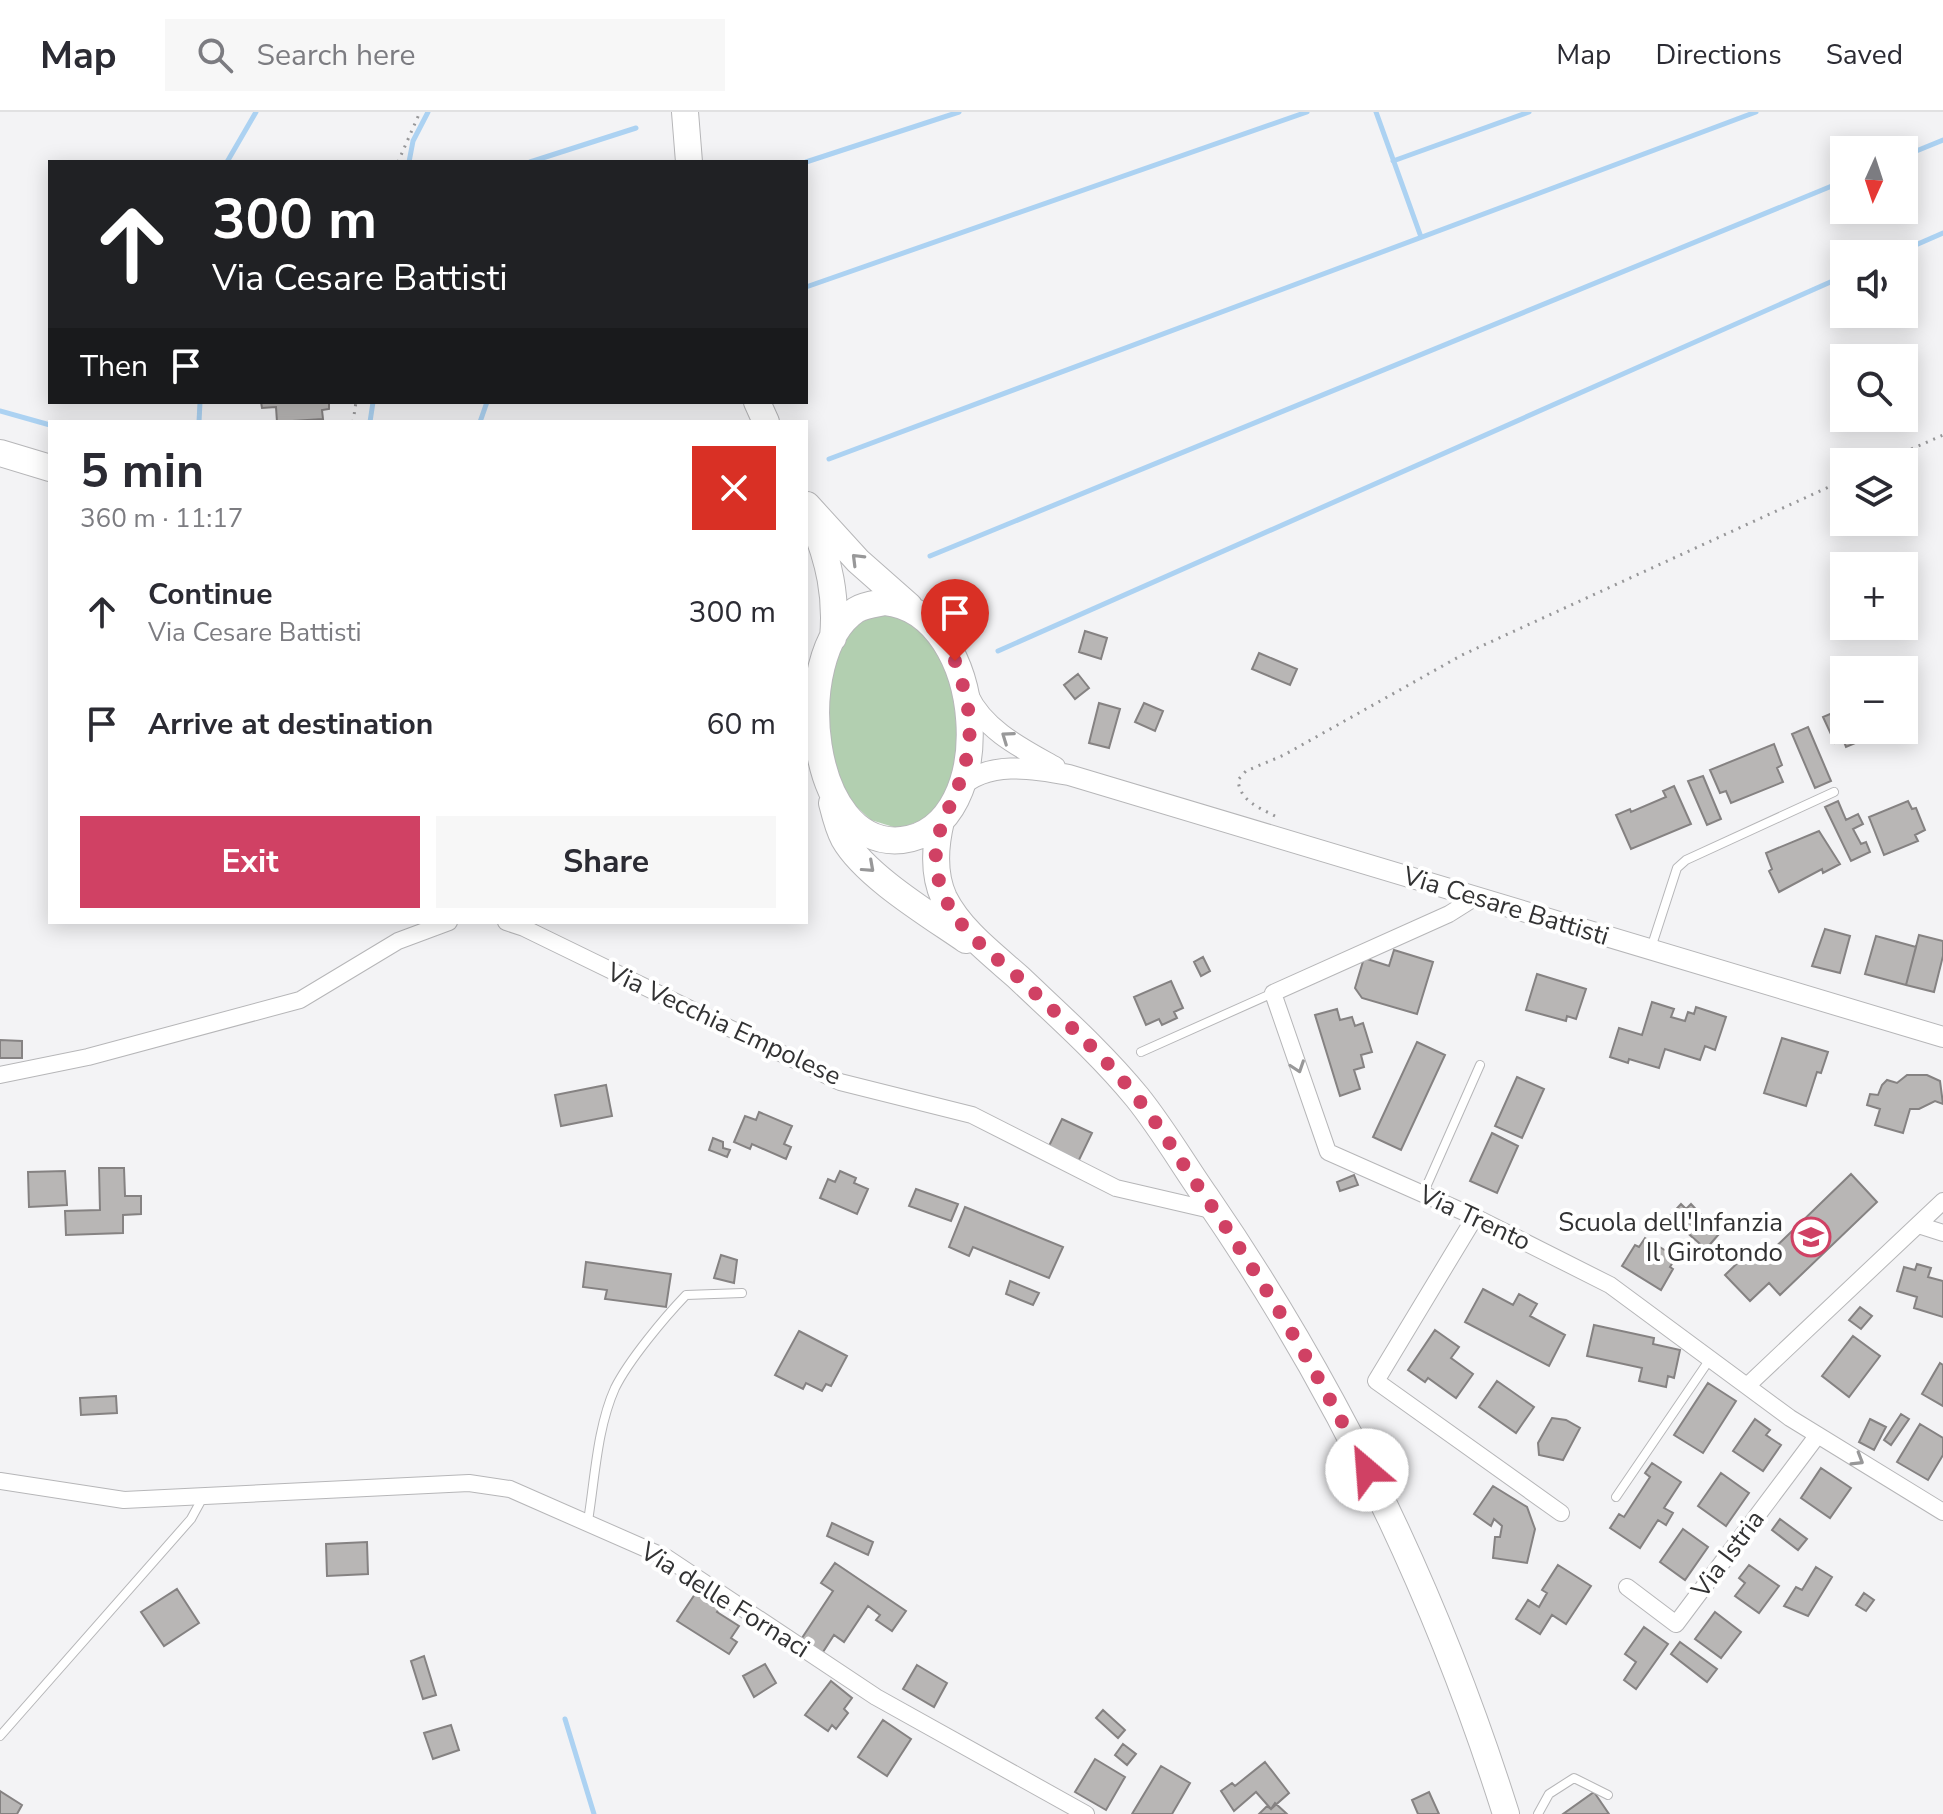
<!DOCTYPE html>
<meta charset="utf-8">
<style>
:root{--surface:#fff;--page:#f7f7f7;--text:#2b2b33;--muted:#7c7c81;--line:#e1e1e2;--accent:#d04164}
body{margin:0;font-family:"Nunito Sans",sans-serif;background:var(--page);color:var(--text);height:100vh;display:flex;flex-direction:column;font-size:30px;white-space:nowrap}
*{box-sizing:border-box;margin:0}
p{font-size:26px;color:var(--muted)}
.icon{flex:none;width:44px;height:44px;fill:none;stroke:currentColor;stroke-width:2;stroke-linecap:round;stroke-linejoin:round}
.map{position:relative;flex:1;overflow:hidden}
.details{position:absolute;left:48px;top:308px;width:760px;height:504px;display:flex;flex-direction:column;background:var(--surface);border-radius:0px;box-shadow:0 4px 20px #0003}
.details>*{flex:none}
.guide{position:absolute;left:48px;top:48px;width:760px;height:244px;border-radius:0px;box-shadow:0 4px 20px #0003;background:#202124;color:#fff;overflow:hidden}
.needle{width:52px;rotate:183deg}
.tools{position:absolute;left:1830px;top:24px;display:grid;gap:16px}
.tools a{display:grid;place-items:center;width:88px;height:88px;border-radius:0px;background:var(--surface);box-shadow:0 4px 20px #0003;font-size:40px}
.pin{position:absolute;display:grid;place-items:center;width:68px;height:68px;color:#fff;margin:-82px -34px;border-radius:50% 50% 50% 0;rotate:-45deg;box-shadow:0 0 8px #0007}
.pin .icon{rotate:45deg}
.me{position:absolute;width:88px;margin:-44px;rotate:333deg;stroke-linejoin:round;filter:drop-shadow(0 0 6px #0008)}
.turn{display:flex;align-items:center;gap:28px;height:168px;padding:0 32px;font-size:36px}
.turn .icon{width:104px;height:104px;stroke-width:2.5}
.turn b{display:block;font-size:56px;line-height:68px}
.then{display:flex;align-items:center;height:76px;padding:0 32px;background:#0003;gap:16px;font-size:30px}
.round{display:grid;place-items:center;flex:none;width:84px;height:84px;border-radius:0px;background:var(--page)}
.headline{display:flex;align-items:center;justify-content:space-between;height:136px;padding:0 32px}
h1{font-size:48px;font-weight:700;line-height:60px}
.action{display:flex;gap:16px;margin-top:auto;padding:16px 32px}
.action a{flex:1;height:92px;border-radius:0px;background:var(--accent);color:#fff;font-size:32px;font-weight:700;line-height:92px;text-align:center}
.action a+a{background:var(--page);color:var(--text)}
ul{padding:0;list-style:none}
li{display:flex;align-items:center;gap:24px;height:112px;padding:0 32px}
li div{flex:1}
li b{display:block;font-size:30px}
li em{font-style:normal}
header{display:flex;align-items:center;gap:48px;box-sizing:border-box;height:112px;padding:0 40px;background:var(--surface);border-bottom:2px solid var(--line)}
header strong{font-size:38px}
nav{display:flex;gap:44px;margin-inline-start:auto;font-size:28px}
.search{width:560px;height:72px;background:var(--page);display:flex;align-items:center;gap:20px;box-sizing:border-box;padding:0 28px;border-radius:0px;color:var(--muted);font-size:30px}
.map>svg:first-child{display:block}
.green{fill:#b2cfb0}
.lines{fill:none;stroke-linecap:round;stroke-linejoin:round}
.stream{stroke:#acd2f2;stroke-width:5}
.building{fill:#b8b6b5;stroke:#858282;stroke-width:2}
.service-casing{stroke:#b6b6b8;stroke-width:10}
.minor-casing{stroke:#b6b6b8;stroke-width:18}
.tertiary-casing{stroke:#b6b6b8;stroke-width:22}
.primary-casing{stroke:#b6b6b8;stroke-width:28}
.path{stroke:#979799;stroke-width:3;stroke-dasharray:2 6;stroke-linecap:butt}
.service{stroke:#fff;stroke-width:8}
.minor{stroke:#fff;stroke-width:16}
.tertiary{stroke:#fff;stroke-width:20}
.primary{stroke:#fff;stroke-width:26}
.oneway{stroke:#989899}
.route{stroke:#d04164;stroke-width:14;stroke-dasharray:0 25.2}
.labels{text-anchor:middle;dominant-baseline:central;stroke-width:8;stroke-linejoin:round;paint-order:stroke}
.street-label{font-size:26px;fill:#323233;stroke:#fff}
.poi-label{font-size:26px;fill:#323233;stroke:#fff;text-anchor:end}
</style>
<header>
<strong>Map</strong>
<div class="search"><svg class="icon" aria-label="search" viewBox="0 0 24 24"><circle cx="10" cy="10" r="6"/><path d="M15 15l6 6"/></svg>Search here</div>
<nav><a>Map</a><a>Directions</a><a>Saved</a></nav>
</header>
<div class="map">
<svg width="1943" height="1702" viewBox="0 0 1943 1702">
<rect width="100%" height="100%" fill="#f3f3f5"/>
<!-- green -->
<path class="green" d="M885,502C906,506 927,519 938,540C959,578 968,667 933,700C925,708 910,712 900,717L871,708L847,686L833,652L827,576L842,531L862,507Z"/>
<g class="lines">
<!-- stream -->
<path class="stream" d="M1376,0L1421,125
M1904,44L1943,28
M1393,49L1529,0
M227,50L256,0
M409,50L413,29L428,0
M530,50L636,16
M806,50L959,0
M1895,142L1943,121
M806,175L1307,0
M0,299L50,313
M199,310L200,290
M370,310L373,290
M480,310L487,290
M829,347L1756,0
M930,444L1844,69
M998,539L1844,164
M565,1607L594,1702"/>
</g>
<!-- building -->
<path class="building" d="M261,290H329V297L322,298L323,307L277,310L276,295L262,296Z
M1085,519L1107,526L1101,547L1079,540Z
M1259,541L1297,557L1290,573L1252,557Z
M1078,562L1089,576L1075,587L1064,573Z
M1099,591L1120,597L1109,636L1089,631Z
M1144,591L1163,599L1155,619L1135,610Z
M1844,596V618H1878L1874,620L1877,626L1869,630L1867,626L1846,635L1843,627L1835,631L1823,605Z
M1808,615L1831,669L1815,676L1792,622Z
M1774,632L1782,653L1777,656L1783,670L1731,691L1726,679L1720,681L1710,658Z
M1703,664L1721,707L1707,713L1688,669Z
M1674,674L1691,712L1631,737L1616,703L1630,697L1631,700L1666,685L1663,679Z
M1838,689L1846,708L1858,702L1863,712L1853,717L1861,732L1866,730L1870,740L1851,749L1825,695Z
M1908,689L1912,697L1916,696L1925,718L1915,723L1918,729L1884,743L1869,705Z
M1819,719L1840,752L1823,761L1822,757L1779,780L1769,759L1772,757L1766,741Z
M1825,817L1850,824L1840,861L1812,854Z
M1919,823L1943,829V844L1934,880L1906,873Z
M1876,824L1916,835L1906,873L1865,862Z
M1394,838L1433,850L1417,902L1362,886L1355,876L1364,846L1389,854Z
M1203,845L1210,859L1201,864L1194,850Z
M1537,862L1586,877L1576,907L1567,904L1566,909L1526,898Z
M1171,869L1183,896L1174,900L1177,906L1162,913L1159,907L1146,913L1134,885Z
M1652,890L1674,897L1671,905L1685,909L1688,900L1694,902L1696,895L1726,905L1715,938L1705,934L1700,948L1665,937L1659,956L1629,947L1628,951L1610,945L1619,916L1642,923Z
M1337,897L1340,908L1352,905L1355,914L1363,911L1372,940L1361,943L1364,955L1354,958L1360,977L1340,984L1315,903Z
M1782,926L1828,940L1821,961L1817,960L1806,994L1764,981Z
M0,928L22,929V946H0Z
M1417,930L1445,943L1401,1038L1373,1025Z
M1907,963H1927L1940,969L1943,992L1935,989L1919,997H1910L1903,1021L1875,1013L1880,997L1867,993L1870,982L1878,983L1882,973L1887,968L1897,971Z
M1517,965L1544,977L1522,1026L1495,1014Z
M606,973L612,1004L561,1014L555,983Z
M759,1000L792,1014L784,1032L791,1035L786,1047L752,1032L750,1037L734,1030L745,1004L756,1008Z
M1062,1007L1092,1021L1078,1050L1048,1036Z
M1492,1021L1518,1034L1497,1081L1470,1069Z
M713,1026L723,1030V1036L730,1038L727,1045L709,1038Z
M99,1056H124L125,1084H141V1102L123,1103V1121L66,1123L65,1099L100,1098Z
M65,1059L67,1093L29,1095L28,1060Z
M840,1059L856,1066L854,1071L868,1077L857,1102L820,1086L828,1067L835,1070Z
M1851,1062L1877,1090L1780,1183L1769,1171L1750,1189L1725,1163L1752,1137L1762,1148Z
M1354,1063L1358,1073L1340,1079L1337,1070Z
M916,1077L958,1092L951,1109L909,1094Z
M1681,1092L1686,1097L1691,1092L1719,1122L1706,1137L1669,1105Z
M965,1095L1063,1135L1049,1166L973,1135L969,1144L949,1135Z
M1645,1126L1676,1145L1670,1155L1673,1157L1661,1178L1622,1154L1635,1133L1639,1135Z
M721,1143L737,1148L734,1171L714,1166Z
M586,1150L671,1162L666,1195L605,1187L607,1178L583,1175Z
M1917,1152L1931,1156L1928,1165L1943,1169V1205L1914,1196L1917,1185L1897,1179L1904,1155L1915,1158Z
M1010,1169L1039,1181L1033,1193L1006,1182Z
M1483,1177L1513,1193L1519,1182L1537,1192L1530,1204L1565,1223L1549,1254L1465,1210Z
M1860,1195L1872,1204L1861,1217L1849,1208Z
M1594,1213L1654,1226L1653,1232L1680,1238L1674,1266L1668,1264L1666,1275L1639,1269L1642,1256L1587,1244Z
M1435,1218L1459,1235L1451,1246L1473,1262L1456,1286L1428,1266L1425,1270L1408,1258Z
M799,1219L847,1244L831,1274L826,1272L822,1279L806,1271L803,1277L775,1263Z
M1853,1224L1880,1244L1849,1285L1822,1264Z
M1940,1251L1943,1253V1294L1922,1282Z
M1497,1269L1534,1295L1516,1321L1479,1295Z
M1708,1271L1736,1289L1703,1341L1674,1323Z
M116,1284L117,1301L81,1303L80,1286Z
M1901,1302L1909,1307L1891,1333L1884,1328Z
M1552,1306L1566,1308L1580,1316L1563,1348L1539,1343L1538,1331Z
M1755,1307L1770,1318L1766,1323L1781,1333L1763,1359L1733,1339Z
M1870,1307L1886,1315L1874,1338L1859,1330Z
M1920,1312L1943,1326V1343L1928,1368L1897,1350Z
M1652,1351L1681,1370L1664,1396L1673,1401L1666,1413L1658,1408L1640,1436L1610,1416L1619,1402L1624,1405L1650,1365L1645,1361Z
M1821,1356L1851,1376L1830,1406L1801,1386Z
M1721,1361L1749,1381L1726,1414L1698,1394Z
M1493,1374L1527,1395L1535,1417L1527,1451L1493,1446L1495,1425H1500L1502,1414L1494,1407L1491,1414L1474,1402Z
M1780,1407L1807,1427L1798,1438L1772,1418Z
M832,1411L873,1430L868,1443L827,1424Z
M1683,1417L1708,1435L1685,1468L1660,1450Z
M367,1430L368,1462L327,1464L326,1432Z
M835,1451L906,1499L892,1519L876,1508L880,1503L868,1494L844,1530L834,1523L821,1543L800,1529L833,1479L821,1471Z
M1558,1453L1591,1474L1566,1512L1552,1503L1540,1522L1516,1507L1528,1488L1539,1495L1547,1481L1542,1478Z
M1749,1453L1779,1474L1759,1501L1735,1484L1745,1471L1739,1466Z
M1816,1455L1832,1465L1808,1504L1784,1494L1796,1475L1802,1478Z
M177,1477L199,1511L164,1534L141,1500Z
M697,1479L721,1494L717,1500L739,1514L731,1526L737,1530L729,1542L677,1509Z
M1864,1481L1874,1488L1866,1499L1856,1493Z
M1715,1500L1741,1520L1721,1546L1695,1527Z
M1644,1515L1668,1532L1636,1577L1624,1568L1636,1550L1625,1542Z
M1680,1530L1717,1557L1707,1570L1671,1542Z
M424,1544L436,1583L423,1587L411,1549Z
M765,1552L776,1571L754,1585L743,1564Z
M917,1553L947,1571L934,1595L903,1577Z
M831,1569L852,1586L844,1597L848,1601L836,1617L832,1613L828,1619L805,1603Z
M1103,1598L1125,1618L1118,1626L1096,1606Z
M883,1608L911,1627L887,1664L858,1645Z
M451,1613L459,1638L433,1647L424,1621Z
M1123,1632L1136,1642L1127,1653L1115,1643Z
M1095,1647L1125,1665L1106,1698L1075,1680Z
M1265,1650L1289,1681L1271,1697L1256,1680L1234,1699L1221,1679L1232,1671L1235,1674Z
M1161,1654L1190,1671L1172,1702H1132Z
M0,1679L22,1693L17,1702H0Z
M1429,1680L1439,1702H1418L1412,1688Z
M1594,1680L1609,1702H1563Z
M1275,1691L1287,1702H1259L1267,1694L1271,1697Z"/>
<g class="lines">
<!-- service casing -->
<g class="service-casing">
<path id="service" d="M1651,836L1677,756L1686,748L1834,680
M1141,940L1273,881
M1423,1082L1480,953
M1616,1385L1710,1247
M588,1409C595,1366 597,1316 615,1276C629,1248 664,1206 686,1183L742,1181
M0,1624L191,1407L203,1385
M1538,1702L1549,1682L1574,1666L1608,1683"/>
</g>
<!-- minor casing -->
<g class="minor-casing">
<path id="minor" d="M1476,785L1449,802L1273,881L1328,1040L1475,1105L1610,1173L1790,1306L1943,1400
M506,810L524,816L840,970L972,1003L1116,1076L1215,1099
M0,963L88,945L300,888L398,829L449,810
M1475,1105L1376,1269L1561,1401
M1918,1113L1943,1121
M1747,1274L1943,1089
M0,1369L124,1388L469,1371L510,1377L667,1446L876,1585L1086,1702
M1627,1475L1676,1512L1817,1324"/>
</g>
<!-- tertiary casing -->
<g class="tertiary-casing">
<path id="tertiary" d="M968,583C984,618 1023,637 1055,655
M958,677C986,648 1033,656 1069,663L1943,925"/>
</g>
<!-- primary casing -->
<g class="primary-casing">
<path id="primary" d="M685,0L689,50
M757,290L766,310
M0,341L50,356
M807,393L858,449L909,494
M813,410C829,449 837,484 833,526
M885,490C987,500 1002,716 902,728C808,738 789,543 856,498C864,493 875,492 885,490Z
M832,691C835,703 838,716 844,727C865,764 930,803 966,828
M941,709C935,734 933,762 944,786C960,818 992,842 1018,865C1059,904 1101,941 1137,985C1162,1016 1183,1052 1206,1085C1336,1274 1437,1483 1506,1702"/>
</g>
<!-- path -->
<path class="path" d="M398,50L420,0
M353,310L356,290
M1882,350L1943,323
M1275,704C1258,695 1240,689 1238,668L1246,659L1284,643L1462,543L1844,368"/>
<!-- service -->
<use href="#service" class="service"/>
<!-- minor -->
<use href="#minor" class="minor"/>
<!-- tertiary -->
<use href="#tertiary" class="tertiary"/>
<!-- primary -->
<use href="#primary" class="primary"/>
</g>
<!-- one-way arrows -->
<defs><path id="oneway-chevron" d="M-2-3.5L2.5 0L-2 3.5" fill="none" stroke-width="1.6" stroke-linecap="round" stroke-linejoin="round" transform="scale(2)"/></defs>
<g class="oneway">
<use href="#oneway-chevron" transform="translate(857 447) rotate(-135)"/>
<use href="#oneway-chevron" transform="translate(1007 625) rotate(-145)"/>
<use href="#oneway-chevron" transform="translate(869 755) rotate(42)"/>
<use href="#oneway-chevron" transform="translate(1298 955) rotate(71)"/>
<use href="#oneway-chevron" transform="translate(1858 1348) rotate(31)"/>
</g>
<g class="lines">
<!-- route -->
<path class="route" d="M955,549C966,580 974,610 967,643C958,697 920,722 943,781C956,816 992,842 1019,866C1060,905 1103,942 1138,987C1158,1012 1175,1040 1193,1067C1258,1160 1316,1257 1367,1358"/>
</g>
<!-- icons -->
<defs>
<g id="school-ring" transform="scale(2)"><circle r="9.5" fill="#fff" stroke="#d04164" stroke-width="1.5"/><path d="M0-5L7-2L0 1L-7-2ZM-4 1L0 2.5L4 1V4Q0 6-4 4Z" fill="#d04164"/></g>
</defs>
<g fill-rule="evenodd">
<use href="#school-ring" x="1811" y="1125"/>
</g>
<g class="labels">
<!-- street labels -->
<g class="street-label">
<text transform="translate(1506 794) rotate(17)">Via Cesare Battisti</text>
<text transform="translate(724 912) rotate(25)">Via Vecchia Empolese</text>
<text transform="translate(1475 1106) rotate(25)">Via Trento</text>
<text transform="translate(1728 1442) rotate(-53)">Via Istria</text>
<text transform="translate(725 1488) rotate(32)">Via delle Fornaci</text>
</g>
<!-- poi labels -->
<g class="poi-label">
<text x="1783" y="1110">Scuola dell'Infanzia<tspan x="1783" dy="30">Il Girotondo</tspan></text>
</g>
</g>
</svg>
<div class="tools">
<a><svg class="needle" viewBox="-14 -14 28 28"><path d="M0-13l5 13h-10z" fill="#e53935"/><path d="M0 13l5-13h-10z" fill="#7c7c81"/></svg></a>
<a><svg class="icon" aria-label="sound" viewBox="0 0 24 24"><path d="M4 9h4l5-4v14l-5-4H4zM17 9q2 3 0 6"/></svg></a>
<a><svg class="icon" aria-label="search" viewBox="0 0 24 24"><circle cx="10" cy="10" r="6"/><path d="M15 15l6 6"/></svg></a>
<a><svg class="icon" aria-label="layers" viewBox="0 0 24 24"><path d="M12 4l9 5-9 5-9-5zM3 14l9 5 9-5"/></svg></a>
<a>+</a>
<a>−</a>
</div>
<div class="pin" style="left:955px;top:549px;background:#d93025"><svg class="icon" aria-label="arrive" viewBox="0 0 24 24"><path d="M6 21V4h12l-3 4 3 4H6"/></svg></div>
<svg class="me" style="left:1367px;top:1358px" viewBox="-20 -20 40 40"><circle r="19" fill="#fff"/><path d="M0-13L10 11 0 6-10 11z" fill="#d04164"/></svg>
<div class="guide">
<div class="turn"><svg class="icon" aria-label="ahead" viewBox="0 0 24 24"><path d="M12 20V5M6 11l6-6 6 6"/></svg><div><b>300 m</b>Via Cesare Battisti</div></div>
<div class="then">Then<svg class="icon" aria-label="arrive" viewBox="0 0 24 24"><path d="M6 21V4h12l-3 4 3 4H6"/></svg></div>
</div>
<section class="details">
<div class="headline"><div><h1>5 min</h1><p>360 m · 11:17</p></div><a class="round" style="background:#d93025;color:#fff"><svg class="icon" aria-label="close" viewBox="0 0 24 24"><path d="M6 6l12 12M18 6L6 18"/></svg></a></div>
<ul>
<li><svg class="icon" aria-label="ahead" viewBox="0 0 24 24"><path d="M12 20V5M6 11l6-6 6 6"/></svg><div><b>Continue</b><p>Via Cesare Battisti</p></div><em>300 m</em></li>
<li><svg class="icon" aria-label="arrive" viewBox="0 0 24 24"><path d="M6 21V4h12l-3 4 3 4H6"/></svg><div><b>Arrive at destination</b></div><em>60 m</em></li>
</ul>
<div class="action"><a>Exit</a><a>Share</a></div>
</section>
</div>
